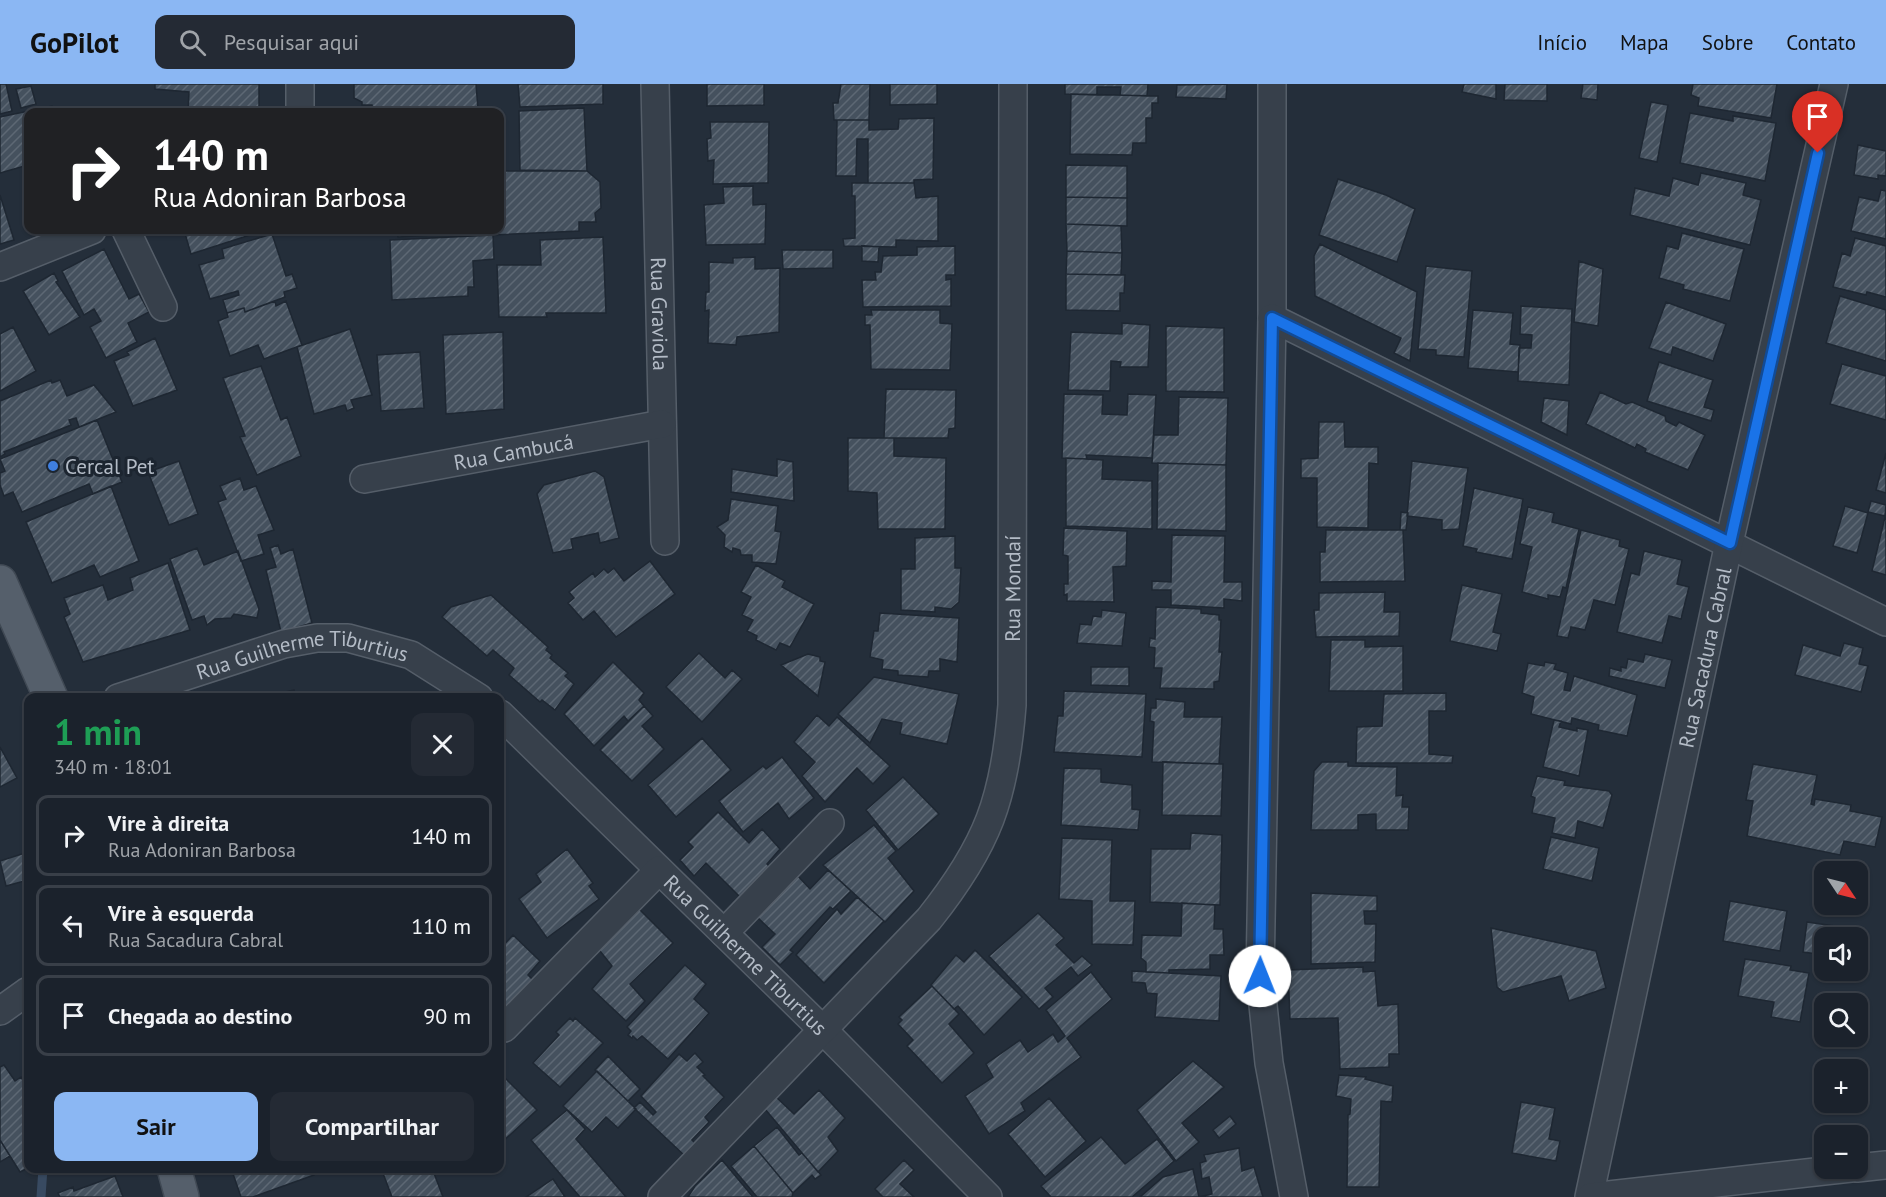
<!DOCTYPE html>
<html lang="pt">
<meta charset="utf-8">
<style>
:root{--surface:#1b222c;--page:#242a34;--text:#f1f3f6;--muted:#a0a4a9;--line:#393f48;--accent:#8bb7f3}
body{margin:0;font-family:"PT Sans",sans-serif;background:var(--page);color:var(--text);height:100vh;display:flex;flex-direction:column;font-size:22px;white-space:nowrap}
*{box-sizing:border-box;margin:0}
p{font-size:20px;color:var(--muted)}
.icon{flex:none;width:33px;height:33px;fill:none;stroke:currentColor;stroke-width:2;stroke-linecap:round;stroke-linejoin:round}
.map{position:relative;flex:1;overflow:hidden}
.panel{position:absolute;left:24px;top:609px;width:480px;height:480px;display:flex;flex-direction:column;background:var(--surface);border-radius:12px;box-shadow:0 2px 4px #0004,0 0 0 2px var(--line)}
.panel>*{flex:none}
.hud{position:absolute;left:24px;top:24px;width:480px;height:126px;border-radius:12px;box-shadow:0 2px 4px #0004,0 0 0 2px var(--line);background:#202124;color:#fff;overflow:hidden}
.needle{width:39px;rotate:125deg}
.controls{position:absolute;left:1814px;top:777px;display:grid;gap:12px}
.controls a{display:grid;place-items:center;width:54px;height:54px;border-radius:12px;background:var(--surface);box-shadow:0 2px 4px #0004,0 0 0 2px var(--line);font-size:30px}
.pin{position:absolute;display:grid;place-items:center;width:51px;height:51px;color:#fff;margin:-62px -26px;border-radius:50% 50% 50% 0;rotate:-45deg;box-shadow:0 0 6px #0007}
.pin .icon{rotate:45deg}
.me{position:absolute;width:66px;margin:-33px;rotate:1deg;stroke-linejoin:round;filter:drop-shadow(0 0 4px #0008)}
.turn{display:flex;align-items:center;gap:21px;height:126px;padding:0 30px;font-size:27px}
.turn .icon{width:78px;height:78px;stroke-width:2.5}
.turn b{display:block;font-size:42px;line-height:51px}
.round{display:grid;place-items:center;flex:none;width:63px;height:63px;border-radius:12px;background:var(--page)}
.summary{display:flex;align-items:center;justify-content:space-between;height:102px;padding:0 30px}
h1{font-size:36px;font-weight:600;line-height:45px;color:#1e9e55}
.primary-button{display:flex;gap:12px;margin-top:auto;padding:12px 30px}
.primary-button a{flex:1;height:69px;border-radius:12px;background:var(--accent);color:#111;font-size:24px;font-weight:600;line-height:69px;text-align:center}
.primary-button a+a{background:var(--page);color:var(--text)}
ul{padding:0;list-style:none}
li{display:flex;align-items:center;gap:18px;height:81px;margin:0 12px 9px;padding:0 18px;border:3px solid var(--line);border-radius:12px}
li div{flex:1}
li b{display:block;font-size:22px}
li em{font-style:normal}
header{display:flex;align-items:center;gap:36px;box-sizing:border-box;height:84px;padding:0 30px;background:var(--accent);color:#111}
header strong{font-size:28px}
nav{display:flex;gap:33px;margin-inline-start:auto;font-size:21px}
.search{width:420px;height:54px;background:var(--page);display:flex;align-items:center;gap:15px;box-sizing:border-box;padding:0 21px;border-radius:12px;color:var(--muted);font-size:22px}
.map>svg:first-child{display:block}
.lines{fill:none;stroke-linecap:round;stroke-linejoin:round}
.stream{stroke:#384a61;stroke-width:9}
.building{fill:url(#building-hatch);stroke:#1e2732;stroke-width:1.5}
.street-casing{stroke:#555e69;stroke-width:30}
.primary-casing{stroke:#404954;stroke-width:36}
.street{stroke:#37404b;stroke-width:27}
.primary{stroke:#555f6b;stroke-width:33}
.route-casing{stroke:#114b97;stroke-width:15}
.route{stroke:#1a73e8;stroke-width:10}
.shop-dot{fill:#3f7fe0;stroke:#1c2530;stroke-width:2}
.labels{text-anchor:middle;dominant-baseline:central;stroke-width:6;stroke-linejoin:round;paint-order:stroke}
.street-label{font-size:21px;fill:#b3bbc6;stroke:#1c2530}
.poi-label{font-size:21px;fill:#b3bbc6;stroke:#1c2530;text-anchor:start}
</style>
<header>
<strong>GoPilot</strong>
<div class="search"><svg class="icon" aria-label="search" viewBox="0 0 24 24"><circle cx="10" cy="10" r="6"/><path d="M15 15l6 6"/></svg>Pesquisar aqui</div>
<nav><a>Início</a><a>Mapa</a><a>Sobre</a><a>Contato</a></nav>
</header>
<div class="map">
<svg width="1886" height="1113" viewBox="0 0 1886 1113">
<defs>
<pattern id="building-hatch" width="6" height="6" patternUnits="userSpaceOnUse" patternTransform="scale(1.5)"><rect width="6" height="6" fill="#45515e"/><path d="M-1 1l2-2M0 6l6-6M5 7l2-2" fill="none" stroke="#5d6874"/></pattern>
</defs>
<rect width="100%" height="100%" fill="#242e3a"/>
<g class="lines">
<!-- stream -->
<path class="stream" d="M41,1113L43,1084"/>
</g>
<!-- building -->
<path class="building" d="M0,0H6L12,27L0,30Z
M155,0H259V28H188L189,8L155,5Z
M354,0H476L478,25H462V28H373L372,21H362V18L354,14Z
M518,0H603V20L520,23Z
M707,0H764V21L707,22Z
M841,0H870L869,36H834L833,19H838Z
M890,0H937V20L890,21Z
M1065,0H1148L1147,12L1120,11L1121,3H1097V11L1065,10Z
M1227,0L1226,15L1176,13L1177,1Z
M1464,0H1496V15L1462,8Z
M1505,0H1547V17L1504,16Z
M1583,0H1598L1597,16L1581,14Z
M1693,0H1777L1771,34L1698,22L1699,14L1691,11Z
M31,2L36,20L21,24L16,5Z
M1071,10L1158,12V19H1152V34H1146V59H1133L1132,71L1070,70Z
M1651,18L1668,21L1657,78L1639,74Z
M52,22L54,28H28V81L0,89V33Z
M584,24L587,87L520,86L519,27Z
M1690,29L1733,37V32L1776,39L1765,97L1680,79Z
M934,34L933,95L914,96V99H868V55H857L856,92H836L837,36H869V46L898,45L899,35Z
M710,38H769L768,99L713,100L714,76L708,77L707,55L711,54Z
M1858,61L1886,67V92L1878,91V95L1854,91Z
M1066,81L1127,82V114L1066,113Z
M500,87H587L600,98L601,124L595,129L596,138H579V147L493,151V146H500Z
M1701,89L1746,99L1743,111L1761,116L1750,161L1630,131L1635,104L1669,112L1673,94L1698,101Z
M1338,95L1386,111L1415,125L1397,178L1319,151Z
M852,99H914L916,114L938,112V157L896,156V163L844,162L843,155L855,154V112H852Z
M753,102V121L766,120L765,160L706,161L704,121L724,119L723,103Z
M1881,106L1886,107V155L1851,147L1859,113L1878,117Z
M0,111L14,156L0,160Z
M1066,113L1127,114V142L1066,140Z
M1066,140L1121,142L1122,169L1067,167Z
M184,146H265L191,170Z
M397,146H467V149L398,153Z
M1682,149L1744,165L1730,217L1683,205L1684,201L1659,194L1667,162L1678,165Z
M272,150L286,192L292,190L297,204L284,208L285,213L245,228L244,224L227,229L223,216L239,211L238,207L210,215L199,181L224,174L222,165Z
M493,151L494,175L473,177L474,203H468V212L392,216L390,156Z
M603,153L606,229H546L547,233H499L497,181H541L540,156Z
M1855,154L1886,162V213L1867,208L1866,211L1833,203L1842,169L1850,172Z
M1320,160L1417,208L1410,277L1394,269L1401,254L1315,212L1314,172Z
M862,162L879,163L878,178L862,177Z
M955,162V191H946V196L951,195V222L863,223L862,196H876L875,188H881L883,172L917,171V163Z
M104,165L129,215L139,210L149,228L128,239L137,258L106,274L90,243L101,237L94,225L84,231L62,187Z
M782,166H833V184L783,185Z
M1067,167L1122,169L1121,191L1066,190Z
M755,173V185L780,184L779,248L737,253L736,261L708,259L709,226L705,227L706,208H709V178L733,179V174Z
M1579,177L1603,185L1598,242L1574,238Z
M1426,182L1472,187L1464,273L1436,271V266L1418,265Z
M54,189L58,197L56,198L80,233L49,251L23,207Z
M1066,190L1125,191L1124,209H1120V227L1066,226Z
M1840,212L1886,226V277L1826,259Z
M275,217L276,222L286,217L302,261L264,275L258,261L230,272L218,237L228,233L227,229L244,224L245,228Z
M1666,218L1726,240L1713,277L1673,263L1671,271L1649,264Z
M1521,222L1572,225L1569,301L1518,297L1519,264H1531L1532,251L1520,250Z
M871,226H940V239L952,240L950,286L871,285L870,241H865V231H872Z
M1473,226L1513,229L1510,260L1520,261L1518,288L1468,284Z
M1122,239L1150,241L1148,283H1120L1121,278L1111,277L1110,307L1068,306L1071,248L1122,250Z
M1166,242L1224,244V308L1166,307Z
M13,243L36,287L0,307V250Z
M350,245L372,311L351,316L354,324L347,327L345,321L314,330L297,263Z
M503,248L504,325L446,330L443,251Z
M155,254L177,306L133,322L114,277L129,271L127,268Z
M420,268L424,324L381,327L377,271Z
M1659,278L1713,296L1704,323L1714,326L1711,337L1647,317Z
M1842,280L1886,292V336L1830,320Z
M261,282L281,336L287,333L301,372L257,391L240,353L245,352L223,294Z
M51,296L52,299L60,296L67,312L94,301L116,328L79,343L76,334L69,336L71,341L4,368L5,370L0,373V317Z
M886,305L956,306L955,344L949,345L948,354H884Z
M1600,308L1626,320L1632,318L1665,332L1666,337L1676,342L1679,338L1705,351L1688,386L1645,368L1646,365L1637,360L1635,364L1586,340Z
M1064,310L1103,311L1102,330L1127,331L1128,310L1156,311L1152,374L1086,371L1087,375L1062,374Z
M1179,313L1228,314L1226,381L1152,379L1154,351H1178Z
M1544,314L1569,317L1567,351L1541,338Z
M97,336L122,398L93,410L89,400L22,428L13,408L4,412L0,401V389L5,387L0,375Z
M1319,338H1344L1345,363H1378V380L1369,379L1368,444L1317,443V394H1301V375L1318,374Z
M848,354H894V372L946,374L945,445H878L877,409L848,407Z
M1886,369V409L1876,406Z
M1066,374L1103,376L1102,395L1152,397V445L1066,442Z
M777,375L793,378L794,417L731,408L732,385L777,392Z
M179,377L198,430L169,441L148,388Z
M1412,377L1468,384L1459,445L1442,446V436L1407,432Z
M1158,379L1226,381V447L1157,445Z
M595,387L604,393L619,454L600,459L598,449L571,455L573,465L553,469L537,410L544,401Z
M240,394L244,406L256,402L274,446L258,451L264,470L241,477L218,418L226,415L220,402Z
M111,402L139,477L100,493L94,481L52,499L26,438Z
M1474,404L1523,415L1512,475L1476,468L1477,465L1463,462Z
M731,415L778,422L775,447L781,448L776,480L752,478V471H741L740,466L733,464L732,468L724,463L725,451L717,443L728,436Z
M1871,417L1886,421L1885,432L1868,428Z
M1845,422L1868,429L1857,469L1833,462Z
M1528,423L1554,429L1552,438L1579,445L1566,504L1563,503L1560,513L1548,511V515L1522,508L1532,463L1520,460Z
M1401,428L1408,429L1406,446H1400Z
M1886,429V491L1872,487Z
M1064,444L1127,447L1126,482L1113,483L1114,518L1067,517V510L1064,511V500H1068V472L1063,471Z
M1326,446H1403L1405,497L1320,498V468H1325Z
M1581,446L1620,456L1619,462L1629,465L1615,521L1594,516L1585,546L1571,543L1568,554L1557,552Z
M1172,451L1225,452L1224,498H1242V517L1224,515V524L1171,521V506H1152V497L1171,498Z
M955,452V484H961L959,518L951,525L935,523V528L901,526V485H915V454Z
M278,461L281,470L293,465L312,539L281,548L266,486L276,483L270,464Z
M197,464L204,481L238,467L259,525L257,534L234,530L231,534L215,535L207,541L204,532L192,536L170,475Z
M1644,467L1682,476L1677,500L1689,503L1681,535L1669,532L1662,559L1617,548L1631,489L1639,491Z
M650,477L675,510L616,553L594,527L583,536L568,519L574,514L569,508L593,489L595,493L604,485L608,489L614,484L624,497Z
M168,479L190,546L83,578L64,533L70,530L64,514L103,501L108,516L133,506L130,494Z
M756,481L785,497L782,503L814,520L790,563L780,559L776,566L756,556L757,552L747,547L753,536L742,531L751,513L741,508Z
M1462,501L1502,510L1493,548L1501,550L1497,567L1450,557Z
M1385,508L1384,528H1400L1399,552L1316,553L1314,526H1319V509Z
M491,511L548,563L546,566L552,571L550,574L568,589L565,592L574,600L555,626L542,616L540,618L509,591L514,584L493,566L487,572L442,533L451,523Z
M1156,523L1201,525V529L1219,531V536H1221L1219,568H1222L1219,597L1214,598V605L1160,604L1162,584H1154L1155,564L1149,563L1150,554L1155,555Z
M1102,526L1126,529L1122,562L1077,559L1080,540L1091,541L1093,532L1101,533Z
M880,529L959,534L957,578L940,575V587H929L928,593L898,591V587L882,585L883,576L870,573L874,547H878Z
M1331,556H1365V563L1403,562V607H1329Z
M1844,559L1863,564L1859,580L1868,582L1861,608L1795,591L1803,561L1840,572Z
M699,569L725,594L732,586L742,595L702,638L666,603Z
M808,570L820,573V577L825,578L818,612L781,581Z
M1645,570L1672,576L1665,604L1609,592L1610,584L1621,587V583L1626,584L1628,575L1643,578Z
M613,578L644,609L639,616L644,622L628,637L624,632L594,662L564,630Z
M1545,578L1556,580L1554,585L1568,589L1564,606L1570,607L1574,592L1637,611L1627,652L1598,646L1599,641L1572,634L1571,640L1531,630L1534,613L1522,609L1528,579L1544,582Z
M1091,583H1129V602L1091,601Z
M874,593L959,610L947,660L900,650L902,639L882,635L870,659L838,630Z
M294,606L296,614H261Z
M1064,607L1146,610L1142,673L1054,668L1058,632H1063Z
M1446,609V627H1429V670L1453,672L1452,679H1356L1357,643L1382,642L1384,610Z
M1156,615L1185,618L1184,633H1222L1219,680L1152,678L1154,638L1150,637L1151,624H1156Z
M644,622L653,632L642,642L664,665L632,697L600,666Z
M817,631L829,642L837,633L890,682L873,700L857,684L825,718L802,692L815,678L794,658Z
M1554,636L1561,637L1559,643L1577,647V644L1588,646L1579,692L1543,683Z
M702,654L731,686L676,733L648,701Z
M0,663L17,694L0,703Z
M782,673L814,714L789,735L778,719L743,748L719,717L763,682L766,685Z
M1163,678L1223,680L1221,732L1162,731Z
M1322,678H1348V682L1397,683L1396,712L1403,711L1402,723H1409L1408,746H1376V730L1358,731V746H1311L1314,687Z
M1753,680L1817,691L1811,720L1814,721L1815,715L1851,721L1850,727L1882,733L1875,763L1844,757L1840,771L1747,752L1753,717L1746,716Z
M1064,684L1101,685V698L1132,701V725L1140,726L1138,746L1061,741Z
M1537,692L1565,697L1564,701L1609,707L1612,711L1603,744L1578,737L1575,754L1552,749L1555,734L1532,729L1535,714L1531,712Z
M903,693L939,730L898,766L866,726Z
M718,728L749,759L762,745L780,765L767,780L772,785L742,815L706,779L694,792L680,776L693,763L688,758Z
M874,741L896,767L888,774L914,807L885,838L823,781Z
M1191,749L1222,751L1220,821L1150,818L1151,765H1190Z
M1551,753L1599,764L1592,797L1543,785Z
M1062,754L1112,756L1110,817H1135L1133,861L1092,860V817L1059,815Z
M567,765L593,799L589,802L599,815L547,854L519,815L541,798L536,790Z
M28,768V796L6,802L0,777Z
M828,786L851,807L833,825L830,823L790,866L793,868L780,881L762,863L775,850L757,833L796,790L810,805Z
M1311,809L1377,812V827H1364L1365,840H1376L1375,878L1311,880Z
M857,813L884,837L824,899L796,871L837,825L841,830Z
M1730,817L1787,827L1780,867L1723,857Z
M1182,819L1215,821L1214,845H1223L1224,871H1210V885L1169,886V889L1146,888V878L1141,874L1142,851L1181,852Z
M637,823L673,859L630,900L645,917L626,937L592,905L612,882L596,862Z
M1038,829L1064,854L1056,861L1074,879L1082,872L1092,881L1078,892L1071,883L1045,904L1053,913L1039,925L989,872Z
M1807,838L1848,844L1847,854H1824V871L1803,868Z
M1491,844L1596,867L1606,904L1569,917L1561,892L1503,908L1497,903Z
M513,851L540,877L528,891L538,901L504,932L500,928V865Z
M975,866L1022,913L984,951L958,922L954,925L931,901L956,871L964,878Z
M1745,875L1791,882L1790,886L1809,889L1800,938L1771,933L1774,918L1738,912Z
M685,881L706,900L694,915L709,929L668,975L642,952L637,956L633,952L632,954L628,951L631,947L627,943Z
M1363,883V888L1375,887L1378,922L1398,920L1399,970H1389V983L1340,985L1338,934L1290,935L1288,886Z
M1132,887L1221,892L1219,937L1155,933L1157,910L1147,909L1145,899L1132,898Z
M1091,888L1112,915L1067,954L1081,973L1021,1019L1025,1027L989,1050L965,1012L993,993L986,980L1020,956L1028,968L1053,950L1058,958L1065,952L1046,926Z
M932,902L959,930L949,940L974,969L942,999L907,962L913,956L898,940L902,936L899,933Z
M570,934L573,937L575,934L603,959L560,1003L533,979L559,951L556,948Z
M695,969L703,978L697,983L705,991L703,992L724,1013L705,1033L709,1038L692,1056L696,1060L685,1072L634,1024L640,1018L653,1031L656,1028L641,1012L679,970L687,977Z
M608,972L640,1005L628,1017L595,986Z
M1193,977L1224,1003L1182,1039L1199,1058L1176,1077L1137,1026Z
M4,981L15,997L21,993L28,1005V1084L20,1088L0,1056V983Z
M597,987L636,1025L618,1044L606,1033L592,1048L563,1022Z
M500,989L537,1026L500,1060Z
M1339,991L1366,993L1365,995L1393,1002L1392,1018L1381,1017L1379,1103H1347L1348,1031L1350,1030L1351,1015L1336,1012Z
M819,1006L845,1034L828,1053L838,1067L818,1088L765,1025L776,1013L794,1030Z
M1049,1014L1086,1057L1045,1093L1008,1050Z
M1521,1018L1555,1024L1549,1055L1560,1057L1556,1077L1512,1069Z
M567,1026L585,1045L576,1055L626,1113H580L531,1056Z
M1230,1032L1236,1040L1219,1054L1213,1046Z
M777,1043L799,1071L802,1069L821,1091L815,1095L812,1091L793,1109L754,1062Z
M1101,1053L1125,1080L1157,1055L1174,1077L1132,1113H1051L1041,1102Z
M0,1056L10,1072L0,1078Z
M754,1062L793,1109L792,1113H757L731,1082Z
M1239,1064L1242,1087L1254,1083L1263,1113H1199L1212,1110L1209,1093L1202,1095L1200,1079L1206,1077L1204,1071Z
M722,1076L753,1113H688L695,1102Z
M904,1076L914,1086L900,1100L914,1113H883L875,1105Z
M231,1084H312L314,1091L253,1113H241Z
M381,1084H432L443,1113H392Z
M1193,1085L1199,1113H1140L1163,1093Z
M115,1092L123,1113H60L58,1109L73,1103L74,1107Z
M553,1095L565,1113H526Z"/>
<g class="lines">
<!-- street casing -->
<g class="street-casing">
<g id="street">
<path d="M300,0V28"/>
<path id="s1" d="M655,0L665,457"/>
<path d="M1272,0V234L1260,892L1269,979L1294,1113"/>
<path d="M126,146L163,223"/>
<path d="M0,183L92,146"/>
<path d="M1272,234L1886,538"/>
<path id="s2" d="M364,395L662,340"/>
<path id="s3" d="M118,614L284,560L317,554H348L411,571L479,614"/>
<path id="s4" d="M500,630L823,946L988,1113"/>
<path d="M724,849L830,739"/>
<path d="M0,927L28,907"/>
<path d="M504,944L659,786"/>
<path d="M1857,1084L1886,1081"/>
<path id="s5" d="M662,1113L929,835C988,761 1005,714 1012,621L1013,0"/>
<path id="s6" d="M1589,1113L1729,459L1834,0"/>
<path d="M1591,1113L1851,1084"/>
</g>
</g>
<!-- primary casing -->
<g class="primary-casing">
<path id="primary" d="M0,498L51,614
M174,1084L182,1113"/>
</g>
<!-- street -->
<use href="#street" class="street"/>
<!-- primary -->
<use href="#primary" class="primary"/>
</g>
<g class="lines">
<!-- route casing -->
<g class="route-casing">
<path id="route" d="M1260,892L1272,234L1730,459L1818,69"/>
</g>
<!-- route -->
<use href="#route" class="route"/>
</g>
<!-- markers -->
<circle class="shop-dot" cx="53" cy="382" r="6"/>
<g class="labels">
<!-- street labels -->
<g class="street-label">
<text stroke="none"><textPath href="#s1" startOffset="230">Rua Graviola</textPath></text>
<text stroke="none"><textPath href="#s2" startOffset="152">Rua Cambucá</textPath></text>
<text stroke="none"><textPath href="#s5" startOffset="736">Rua Mondaí</textPath></text>
<text stroke="none"><textPath href="#s6" startOffset="552">Rua Sacadura Cabral</textPath></text>
<text stroke="none"><textPath href="#s3" startOffset="192">Rua Guilherme Tiburtius</textPath></text>
<text stroke="none"><textPath href="#s4" startOffset="344">Rua Guilherme Tiburtius</textPath></text>
</g>
<!-- poi labels -->
<g class="poi-label">
<text x="65" y="382">Cercal Pet</text>
</g>
</g>
</svg>
<div class="controls">
<a><svg class="needle" viewBox="-14 -14 28 28"><path d="M0-13l5 13h-10z" fill="#e53935"/><path d="M0 13l5-13h-10z" fill="#a0a4a9"/></svg></a>
<a><svg class="icon" aria-label="sound" viewBox="0 0 24 24"><path d="M4 9h4l5-4v14l-5-4H4zM17 9q2 3 0 6"/></svg></a>
<a><svg class="icon" aria-label="search" viewBox="0 0 24 24"><circle cx="10" cy="10" r="6"/><path d="M15 15l6 6"/></svg></a>
<a>+</a>
<a>−</a>
</div>
<div class="pin" style="left:1818px;top:69px;background:#d93025"><svg class="icon" aria-label="arrive" viewBox="0 0 24 24"><path d="M6 21V4h12l-3 4 3 4H6"/></svg></div>
<svg class="me" style="left:1260px;top:892px" viewBox="-20 -20 40 40"><circle r="19" fill="#fff"/><path d="M0-13L10 11 0 6-10 11z" fill="#1a73e8"/></svg>
<div class="hud">
<div class="turn"><svg class="icon" aria-label="right" viewBox="0 0 24 24"><path d="M7 20v-9h11M14 6l5 5-5 5"/></svg><div><b>140 m</b>Rua Adoniran Barbosa</div></div>
</div>
<section class="panel">
<div class="summary"><div><h1>1 min</h1><p>340 m · 18:01</p></div><a class="round"><svg class="icon" aria-label="close" viewBox="0 0 24 24"><path d="M6 6l12 12M18 6L6 18"/></svg></a></div>
<ul>
<li><svg class="icon" aria-label="right" viewBox="0 0 24 24"><path d="M7 20v-9h11M14 6l5 5-5 5"/></svg><div><b>Vire à direita</b><p>Rua Adoniran Barbosa</p></div><em>140 m</em></li>
<li><svg class="icon" aria-label="left" viewBox="0 0 24 24"><path d="M17 20v-9H6M10 6l-5 5 5 5"/></svg><div><b>Vire à esquerda</b><p>Rua Sacadura Cabral</p></div><em>110 m</em></li>
<li><svg class="icon" aria-label="arrive" viewBox="0 0 24 24"><path d="M6 21V4h12l-3 4 3 4H6"/></svg><div><b>Chegada ao destino</b></div><em>90 m</em></li>
</ul>
<div class="primary-button"><a>Sair</a><a>Compartilhar</a></div>
</section>
</div>
